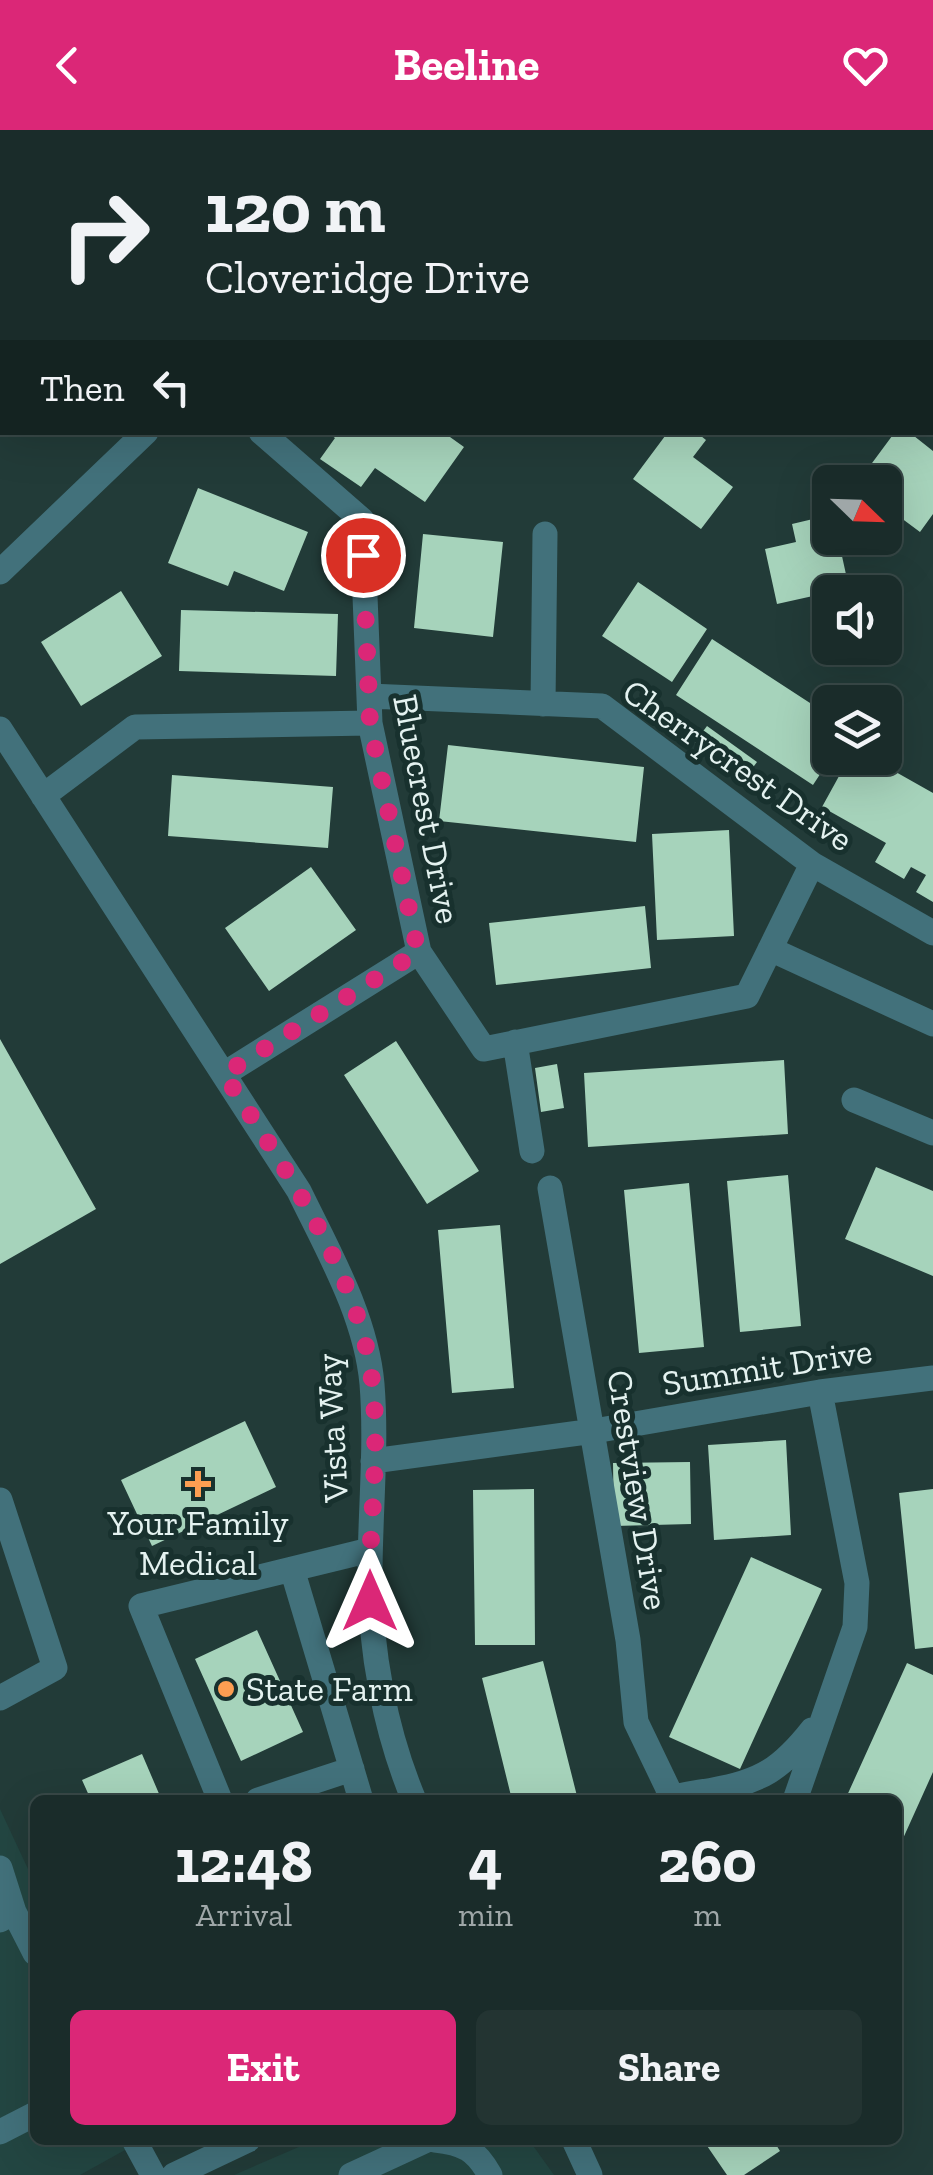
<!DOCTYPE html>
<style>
:root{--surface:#1a2c2a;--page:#233432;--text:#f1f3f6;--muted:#9fa7a8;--line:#384847;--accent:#db2777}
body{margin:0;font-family:"Zilla Slab",serif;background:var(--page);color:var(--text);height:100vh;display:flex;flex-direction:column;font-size:38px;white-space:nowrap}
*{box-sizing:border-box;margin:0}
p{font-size:32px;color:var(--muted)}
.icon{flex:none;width:55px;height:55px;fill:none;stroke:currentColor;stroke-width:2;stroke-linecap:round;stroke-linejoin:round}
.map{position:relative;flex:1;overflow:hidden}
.drawer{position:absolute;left:30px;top:1665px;width:872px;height:350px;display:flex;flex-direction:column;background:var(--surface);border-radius:15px;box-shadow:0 10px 40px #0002,0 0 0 2px var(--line)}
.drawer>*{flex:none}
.top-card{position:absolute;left:0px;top:0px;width:935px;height:305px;box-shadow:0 10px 40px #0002,0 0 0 2px var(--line);background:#1a2c2a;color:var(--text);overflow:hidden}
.needle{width:65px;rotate:113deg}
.fabs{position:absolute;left:812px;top:335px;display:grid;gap:20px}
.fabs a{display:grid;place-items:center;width:90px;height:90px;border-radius:15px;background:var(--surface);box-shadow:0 10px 40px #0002,0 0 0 2px var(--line);font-size:50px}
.pin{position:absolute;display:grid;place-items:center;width:85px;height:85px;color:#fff;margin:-42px;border:5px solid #fff;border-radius:50%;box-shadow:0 2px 10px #0007}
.me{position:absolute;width:110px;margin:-55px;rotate:0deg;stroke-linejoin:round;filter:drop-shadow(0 0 8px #0008)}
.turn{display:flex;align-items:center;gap:35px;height:210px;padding:0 40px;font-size:45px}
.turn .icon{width:130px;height:130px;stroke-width:2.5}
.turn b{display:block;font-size:70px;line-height:85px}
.then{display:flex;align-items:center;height:95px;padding:0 40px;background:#0003;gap:20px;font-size:38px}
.eta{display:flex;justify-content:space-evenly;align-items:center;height:170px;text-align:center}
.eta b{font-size:60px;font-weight:800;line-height:70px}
.button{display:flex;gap:20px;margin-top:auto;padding:20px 40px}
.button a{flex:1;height:115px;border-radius:15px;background:var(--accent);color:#fff;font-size:40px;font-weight:800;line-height:115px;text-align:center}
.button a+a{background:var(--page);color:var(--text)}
header{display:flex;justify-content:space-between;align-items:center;height:130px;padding:0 40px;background:var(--accent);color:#fff;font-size:45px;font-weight:800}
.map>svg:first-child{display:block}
.built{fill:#234642}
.building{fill:#a6d3bb}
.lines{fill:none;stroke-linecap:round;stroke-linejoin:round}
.minor{stroke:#42717b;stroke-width:25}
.route{stroke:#db2777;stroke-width:18;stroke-dasharray:0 32.4}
.poi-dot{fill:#fc9e52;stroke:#18312e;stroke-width:4}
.labels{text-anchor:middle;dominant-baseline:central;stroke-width:10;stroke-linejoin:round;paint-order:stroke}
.street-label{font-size:35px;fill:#e4f2f0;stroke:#18312e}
.poi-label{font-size:35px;fill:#e4f2f0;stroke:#18312e}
</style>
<header><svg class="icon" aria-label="back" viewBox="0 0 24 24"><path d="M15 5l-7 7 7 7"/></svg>Beeline<svg class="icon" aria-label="heart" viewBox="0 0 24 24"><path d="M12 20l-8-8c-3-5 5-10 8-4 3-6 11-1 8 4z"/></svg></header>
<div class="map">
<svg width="933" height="2045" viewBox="0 0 933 2045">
<rect width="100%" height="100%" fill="#223b38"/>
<!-- built -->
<path class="built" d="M0,1679L35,1754V2010H143L80,2045H0Z
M315,2010H529L554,2045H234Z"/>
<!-- building -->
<path class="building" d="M327,302H443L464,317L425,372L375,338L361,357L320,329L335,308Z
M668,302H696L706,310L693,327L733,357L701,399L633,349Z
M895,302H909L933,321V384L920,402L885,376V352H858Z
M198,358L308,402L284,461L234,441L228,456L168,433Z
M830,385V408H838L849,458L777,474L765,419L796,412L792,394Z
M423,404L503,412L493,507L414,498Z
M638,452L707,499L672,552L602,506Z
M121,461L162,526L81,576L41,512Z
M181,480L338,484L336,546L179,541Z
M712,509L830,586V629L813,655L676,565Z
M707,596L757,632L745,648L695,612Z
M448,615L644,637L636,712L439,691Z
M849,628H871L933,663V772L916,762L926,745L911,737L904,749L875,732L886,713L822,677Z
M172,645L333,657L328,718L168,706Z
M729,700L734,806L657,810L652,704Z
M311,737L356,800L269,861L225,798Z
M645,776L651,838L496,855L489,793Z
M0,909L96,1079L0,1134Z
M396,911L479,1041L427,1074L344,945Z
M784,930L788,1004L588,1017L584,943Z
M557,934L564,978L541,982L535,938Z
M876,1037L933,1061V1146L845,1109Z
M788,1045L801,1196L740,1202L727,1051Z
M689,1053L704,1217L639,1223L624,1060Z
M500,1095L514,1258L452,1263L438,1100Z
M245,1291L276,1357L152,1416L121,1350Z
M786,1310L791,1405L714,1410L708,1315Z
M690,1332L691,1394L614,1396L613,1333Z
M534,1359L535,1515H475L473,1360Z
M933,1359V1517L915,1519L899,1363Z
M751,1427L822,1459L740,1639L669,1607Z
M257,1500L303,1602L241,1631L195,1529Z
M543,1531L578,1670H512L482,1548Z
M907,1533L933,1545V1642L901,1713L898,1711V1670H845Z
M142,1624L160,1666L152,1670H91L82,1650Z
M703,2010H773L780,2021L744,2045H727Z"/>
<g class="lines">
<!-- minor -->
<path class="minor" d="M432,0L436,2
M385,2L386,0
M261,302L362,390L370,593L419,822L484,919L747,866L812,734
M0,442L146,302
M369,566L602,576L812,734L933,803
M543,574L545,404
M0,599L299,1061C328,1121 366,1186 372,1254C377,1317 370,1382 370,1445C370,1520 385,1601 414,1670
M43,666L135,597L370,593
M770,819L933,894
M515,912L532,1021
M224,944L419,822
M854,970L933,1003
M550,1058L628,1510L636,1592L672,1667
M373,1331L594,1301L820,1262L933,1248
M0,1370L55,1538L0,1568
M292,1439L361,1670
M220,1670L141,1476L370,1420
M258,1670L352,1639
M666,1670C680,1664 697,1663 713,1660C761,1652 782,1638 812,1600
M795,1670L855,1497L857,1453L820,1262
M0,1738L14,1782
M0,1790L14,1782L35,1823
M0,2002L35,1984
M134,2010L153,2045
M435,2010C464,2013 476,2020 490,2045
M574,2010L590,2045
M174,2045L248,2010
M351,2045L427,2010"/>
</g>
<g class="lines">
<!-- route -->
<path class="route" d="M363,425L370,594L418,822L224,944C281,1033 359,1143 372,1250C381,1323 368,1398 370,1471"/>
</g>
<!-- markers -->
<g class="poi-dot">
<path d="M193 1339h10v10h10v10h-10v10h-10v-10h-10v-10h10z"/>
<circle cx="226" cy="1559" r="10"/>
</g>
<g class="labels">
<!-- street labels -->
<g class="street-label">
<text transform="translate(738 635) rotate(35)">Cherrycrest Drive</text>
<text transform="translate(427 679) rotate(79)">Bluecrest Drive</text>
<text transform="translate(767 1237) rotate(-9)">Summit Drive</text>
<text transform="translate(332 1298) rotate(-93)">Vista Way</text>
<text transform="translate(638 1360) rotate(81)">Crestview Drive</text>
</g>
<!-- poi labels -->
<g class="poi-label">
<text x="198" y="1393">Your Family<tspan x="198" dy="40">Medical</tspan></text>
<text x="246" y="1559" text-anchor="start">State Farm</text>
</g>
</g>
</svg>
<div class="fabs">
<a><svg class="needle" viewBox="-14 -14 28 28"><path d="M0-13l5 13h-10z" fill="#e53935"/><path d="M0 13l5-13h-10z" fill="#9fa7a8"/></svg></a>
<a><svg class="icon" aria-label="sound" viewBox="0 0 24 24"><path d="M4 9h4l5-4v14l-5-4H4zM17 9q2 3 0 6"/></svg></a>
<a><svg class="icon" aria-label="layers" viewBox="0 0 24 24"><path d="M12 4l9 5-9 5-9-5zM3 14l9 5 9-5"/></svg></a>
</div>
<div class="pin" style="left:363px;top:425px;background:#d93025"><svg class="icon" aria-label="arrive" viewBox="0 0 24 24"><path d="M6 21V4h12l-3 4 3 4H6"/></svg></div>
<svg class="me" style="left:370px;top:1471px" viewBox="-20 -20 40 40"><path d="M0-17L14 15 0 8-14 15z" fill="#db2777" stroke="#fff" stroke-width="4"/></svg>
<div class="top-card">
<div class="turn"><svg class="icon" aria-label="right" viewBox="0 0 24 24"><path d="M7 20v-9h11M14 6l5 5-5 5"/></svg><div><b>120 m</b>Cloveridge Drive</div></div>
<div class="then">Then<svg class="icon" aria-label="left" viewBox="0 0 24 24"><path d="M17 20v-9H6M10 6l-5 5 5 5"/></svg></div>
</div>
<section class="drawer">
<div class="eta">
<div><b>12:48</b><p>Arrival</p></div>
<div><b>4</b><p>min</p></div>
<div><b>260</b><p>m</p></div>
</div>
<div class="button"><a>Exit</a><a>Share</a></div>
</section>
</div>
